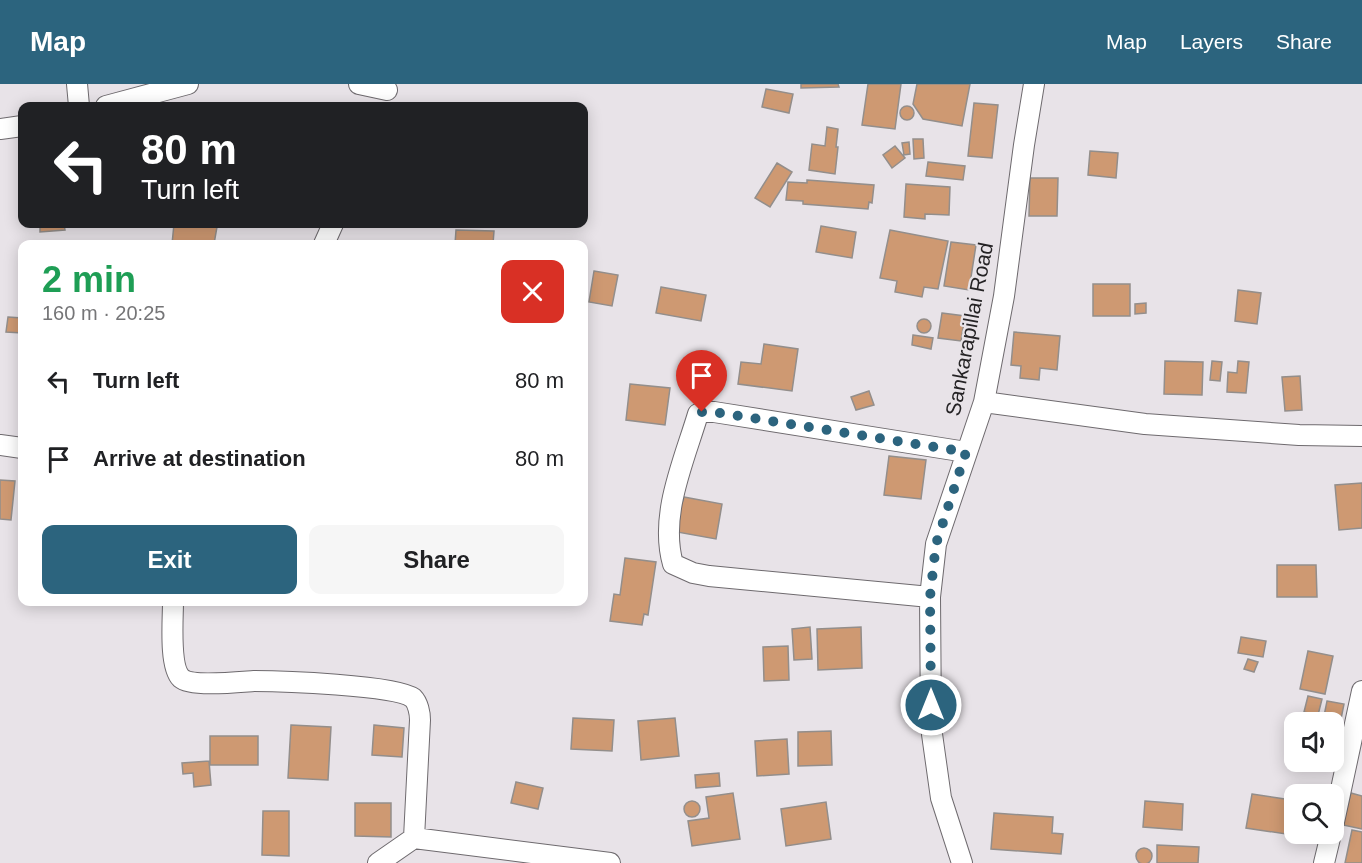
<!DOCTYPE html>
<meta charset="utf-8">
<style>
:root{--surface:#fff;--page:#f6f6f6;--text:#202124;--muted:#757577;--accent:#2c647e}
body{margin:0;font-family:Arial,sans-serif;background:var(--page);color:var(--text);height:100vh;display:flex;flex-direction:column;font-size:22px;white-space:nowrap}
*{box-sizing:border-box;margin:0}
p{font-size:20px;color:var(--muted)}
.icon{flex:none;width:33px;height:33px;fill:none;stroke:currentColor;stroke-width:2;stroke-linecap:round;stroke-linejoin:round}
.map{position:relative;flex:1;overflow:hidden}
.details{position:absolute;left:18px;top:156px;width:570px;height:366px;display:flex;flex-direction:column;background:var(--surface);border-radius:12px;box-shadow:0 3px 15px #0003}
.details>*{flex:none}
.hud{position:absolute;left:18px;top:18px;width:570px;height:126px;border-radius:12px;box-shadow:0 3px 15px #0003;background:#202124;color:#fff;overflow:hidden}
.tools{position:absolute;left:1284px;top:628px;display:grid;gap:12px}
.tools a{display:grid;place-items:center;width:60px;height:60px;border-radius:12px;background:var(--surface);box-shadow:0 3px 15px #0003;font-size:30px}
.pin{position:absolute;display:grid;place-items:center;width:51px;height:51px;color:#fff;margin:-62px -26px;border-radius:50% 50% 50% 0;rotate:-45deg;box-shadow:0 0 6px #0007}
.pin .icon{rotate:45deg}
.me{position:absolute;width:66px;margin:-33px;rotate:0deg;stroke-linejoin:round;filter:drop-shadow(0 0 4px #0008)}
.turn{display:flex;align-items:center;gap:21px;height:126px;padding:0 24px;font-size:27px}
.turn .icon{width:78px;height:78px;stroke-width:2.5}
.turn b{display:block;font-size:42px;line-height:51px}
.round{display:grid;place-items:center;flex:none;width:63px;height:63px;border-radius:12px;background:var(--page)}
.headline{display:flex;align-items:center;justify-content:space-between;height:102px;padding:0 24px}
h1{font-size:36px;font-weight:700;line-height:45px;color:#1e9e55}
.action{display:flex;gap:12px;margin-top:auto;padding:12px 24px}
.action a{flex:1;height:69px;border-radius:12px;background:var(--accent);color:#fff;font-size:24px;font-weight:700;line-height:69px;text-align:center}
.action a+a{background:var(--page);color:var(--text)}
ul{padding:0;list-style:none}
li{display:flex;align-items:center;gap:18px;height:78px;padding:0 24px}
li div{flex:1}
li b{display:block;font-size:22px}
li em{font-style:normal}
header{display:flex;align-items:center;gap:36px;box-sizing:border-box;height:84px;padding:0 30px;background:var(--accent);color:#fff}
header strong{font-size:28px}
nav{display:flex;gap:33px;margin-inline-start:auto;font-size:21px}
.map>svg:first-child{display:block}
.building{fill:#ce9972;stroke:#938e8b;stroke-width:1.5}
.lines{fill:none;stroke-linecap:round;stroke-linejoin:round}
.street-casing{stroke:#6e6a6e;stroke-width:22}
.street{stroke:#fff;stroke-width:20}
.route{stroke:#2c647e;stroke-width:10;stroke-dasharray:0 18}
.labels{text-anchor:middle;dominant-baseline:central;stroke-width:4.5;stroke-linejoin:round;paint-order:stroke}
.street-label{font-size:21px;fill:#252325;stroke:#e8e3e8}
</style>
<header>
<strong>Map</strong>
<nav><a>Map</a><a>Layers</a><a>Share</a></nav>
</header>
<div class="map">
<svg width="1362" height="779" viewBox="0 0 1362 779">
<rect width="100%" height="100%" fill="#e8e3e8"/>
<!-- building -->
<path class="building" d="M801,0H838L839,3L801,4Z
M868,0H901L895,45L862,41Z
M917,0H970L962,42L923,35L913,20Z
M766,5L793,10L789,29L762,23Z
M974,19L998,21L992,74L968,72Z
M900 29a7 7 0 1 1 14 0a7 7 0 1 1-14 0Z
M827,43L838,45L836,63H838L835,90L809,86L812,60L825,62Z
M913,55H923L924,74L914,75Z
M909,58L910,70L904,71L902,59Z
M895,62L905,74L892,84L883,71Z
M1090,67L1118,69L1116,94L1088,91Z
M928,78L965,82L963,96L926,92Z
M777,79L792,88L770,123L755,114Z
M1030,94H1058L1057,132H1029Z
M807,96L874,101L872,119L869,118L868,125L803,120V117L786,116L788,98L807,99Z
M906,100L950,103L949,131L925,130V135L904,133Z
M40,140H64L65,146L40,148Z
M174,140L217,143L214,160H172Z
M821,142L856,148L852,174L816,168Z
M456,146L494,147L493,160H455Z
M890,146L948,157L938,205L924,203L922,213L895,208L897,197L880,194Z
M951,158L976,161L969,206L944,202Z
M594,187L618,191L612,222L589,218Z
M1093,200H1130V232H1093Z
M661,203L706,211L701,237L656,229Z
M1238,206L1261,209L1257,240L1235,237Z
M1146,219V229L1135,230V220Z
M942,229L965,232L961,257L938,254Z
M8,233L22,234V249L6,248Z
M917 242a7 7 0 1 1 14 0a7 7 0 1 1-14 0Z
M1014,248L1060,252L1057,286L1040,284L1039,296L1020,294L1021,282L1011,281Z
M913,251L933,254L931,265L912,261Z
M764,260L798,265L792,307L738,300L741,278L761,280Z
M1165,277L1203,278L1202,311L1164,310Z
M1212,277L1222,278L1220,297L1210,296Z
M1238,277L1249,278L1246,309L1227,308L1228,288L1237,289Z
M1300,292L1302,326L1285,327L1282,293Z
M630,300L670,304L665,341L626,336Z
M869,307L874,321L856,326L851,313Z
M889,372L926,376L921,415L884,411Z
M0,396L15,397L11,436L0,435Z
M1362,399V444L1339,446L1335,401Z
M684,413L722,420L716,455L677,448L680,432H674L677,416L683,417Z
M625,474L656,478L648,531L644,530L642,541L610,537L614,510L620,511Z
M1277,481H1316L1317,513H1277Z
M810,543L812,575L794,576L792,545Z
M861,543L862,584L818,586L817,545Z
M1241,553L1266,557L1263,573L1238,569Z
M788,562L789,596L764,597L763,563Z
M1308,567L1333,572L1325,610L1300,605Z
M1248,575L1258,578L1254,588L1244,585Z
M1308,612L1322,615L1318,631L1304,628Z
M1327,617L1344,620L1340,640L1323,637Z
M573,634L614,636L612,667L571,665Z
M675,634L679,672L641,676L638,637Z
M291,641L331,643L328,696L288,694Z
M374,641L404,644L402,673L372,671Z
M831,647L832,681L798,682V648Z
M210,652H258V681H210Z
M787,655L789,690L757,692L755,657Z
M209,677L211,701L194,703L193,689L183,690L182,679Z
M719,689L720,702L696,704L695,691Z
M516,698L543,704L538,725L511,719Z
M733,709L740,755L692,762L688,737L709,734L706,713Z
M1351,709L1362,712V745L1343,741Z
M1252,710L1291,716L1286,750L1246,744Z
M1145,717L1183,720L1182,746L1143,743Z
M684 725a8 8 0 1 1 16 0a8 8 0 1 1-16 0Z
M826,718L831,755L786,762L781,725Z
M355,719H391V753L355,752Z
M263,727H289V772L262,771Z
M994,729L1053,733L1052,749L1063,750L1061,770L991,765Z
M1352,746L1362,748V779H1345Z
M1157,761L1199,763L1198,779H1157Z
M1136 772a8 8 0 1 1 16 0a8 8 0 1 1-16 0Z"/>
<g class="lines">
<!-- street casing -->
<g class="street-casing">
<path id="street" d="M77,0L79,22
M359,0L387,6
M106,22L188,0
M0,45L22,42
M324,160L333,140
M984,318L1145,340L1299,351L1362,352
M0,361L22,364
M930,513L709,492L693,489L673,480C659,431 684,377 698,330L702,328H714L966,368
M173,518C173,535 169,582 181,594C191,603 239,598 254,597C279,597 396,601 413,614C418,619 420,629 420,636L414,754L378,779
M1334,738L1362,607
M414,754L610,779
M962,779L941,714L931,643L930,513L936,460L984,318L1004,212L1024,61L1034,0
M1324,779L1331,750"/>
</g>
<!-- street -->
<use href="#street" class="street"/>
</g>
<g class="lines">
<!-- route -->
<path class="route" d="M702,328H714L966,368L936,460L930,513L931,621"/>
</g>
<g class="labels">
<!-- street labels -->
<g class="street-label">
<text transform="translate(969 245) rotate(-79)">Sankarapillai Road</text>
</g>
</g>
</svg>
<div class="tools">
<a><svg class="icon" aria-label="sound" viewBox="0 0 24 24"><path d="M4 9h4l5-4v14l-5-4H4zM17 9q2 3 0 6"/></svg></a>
<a><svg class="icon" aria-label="search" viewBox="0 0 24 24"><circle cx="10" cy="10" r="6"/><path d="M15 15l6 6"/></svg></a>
</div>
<div class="pin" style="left:702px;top:328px;background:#d93025"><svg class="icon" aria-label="arrive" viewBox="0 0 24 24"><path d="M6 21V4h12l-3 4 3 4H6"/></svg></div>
<svg class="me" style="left:931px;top:621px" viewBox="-20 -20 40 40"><circle r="17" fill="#2c647e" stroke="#fff" stroke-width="3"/><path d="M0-11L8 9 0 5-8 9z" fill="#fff"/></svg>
<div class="hud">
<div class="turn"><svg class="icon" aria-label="left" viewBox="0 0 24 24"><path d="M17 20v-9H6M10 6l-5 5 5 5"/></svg><div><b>80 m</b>Turn left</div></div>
</div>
<section class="details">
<div class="headline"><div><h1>2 min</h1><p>160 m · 20:25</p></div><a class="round" style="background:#d93025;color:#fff"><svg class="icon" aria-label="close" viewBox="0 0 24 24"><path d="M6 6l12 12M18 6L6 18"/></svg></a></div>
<ul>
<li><svg class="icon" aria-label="left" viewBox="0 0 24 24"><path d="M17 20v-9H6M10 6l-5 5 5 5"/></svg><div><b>Turn left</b></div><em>80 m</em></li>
<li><svg class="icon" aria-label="arrive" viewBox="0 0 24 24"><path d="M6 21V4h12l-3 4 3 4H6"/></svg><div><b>Arrive at destination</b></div><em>80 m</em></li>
</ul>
<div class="action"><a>Exit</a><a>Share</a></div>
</section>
</div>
